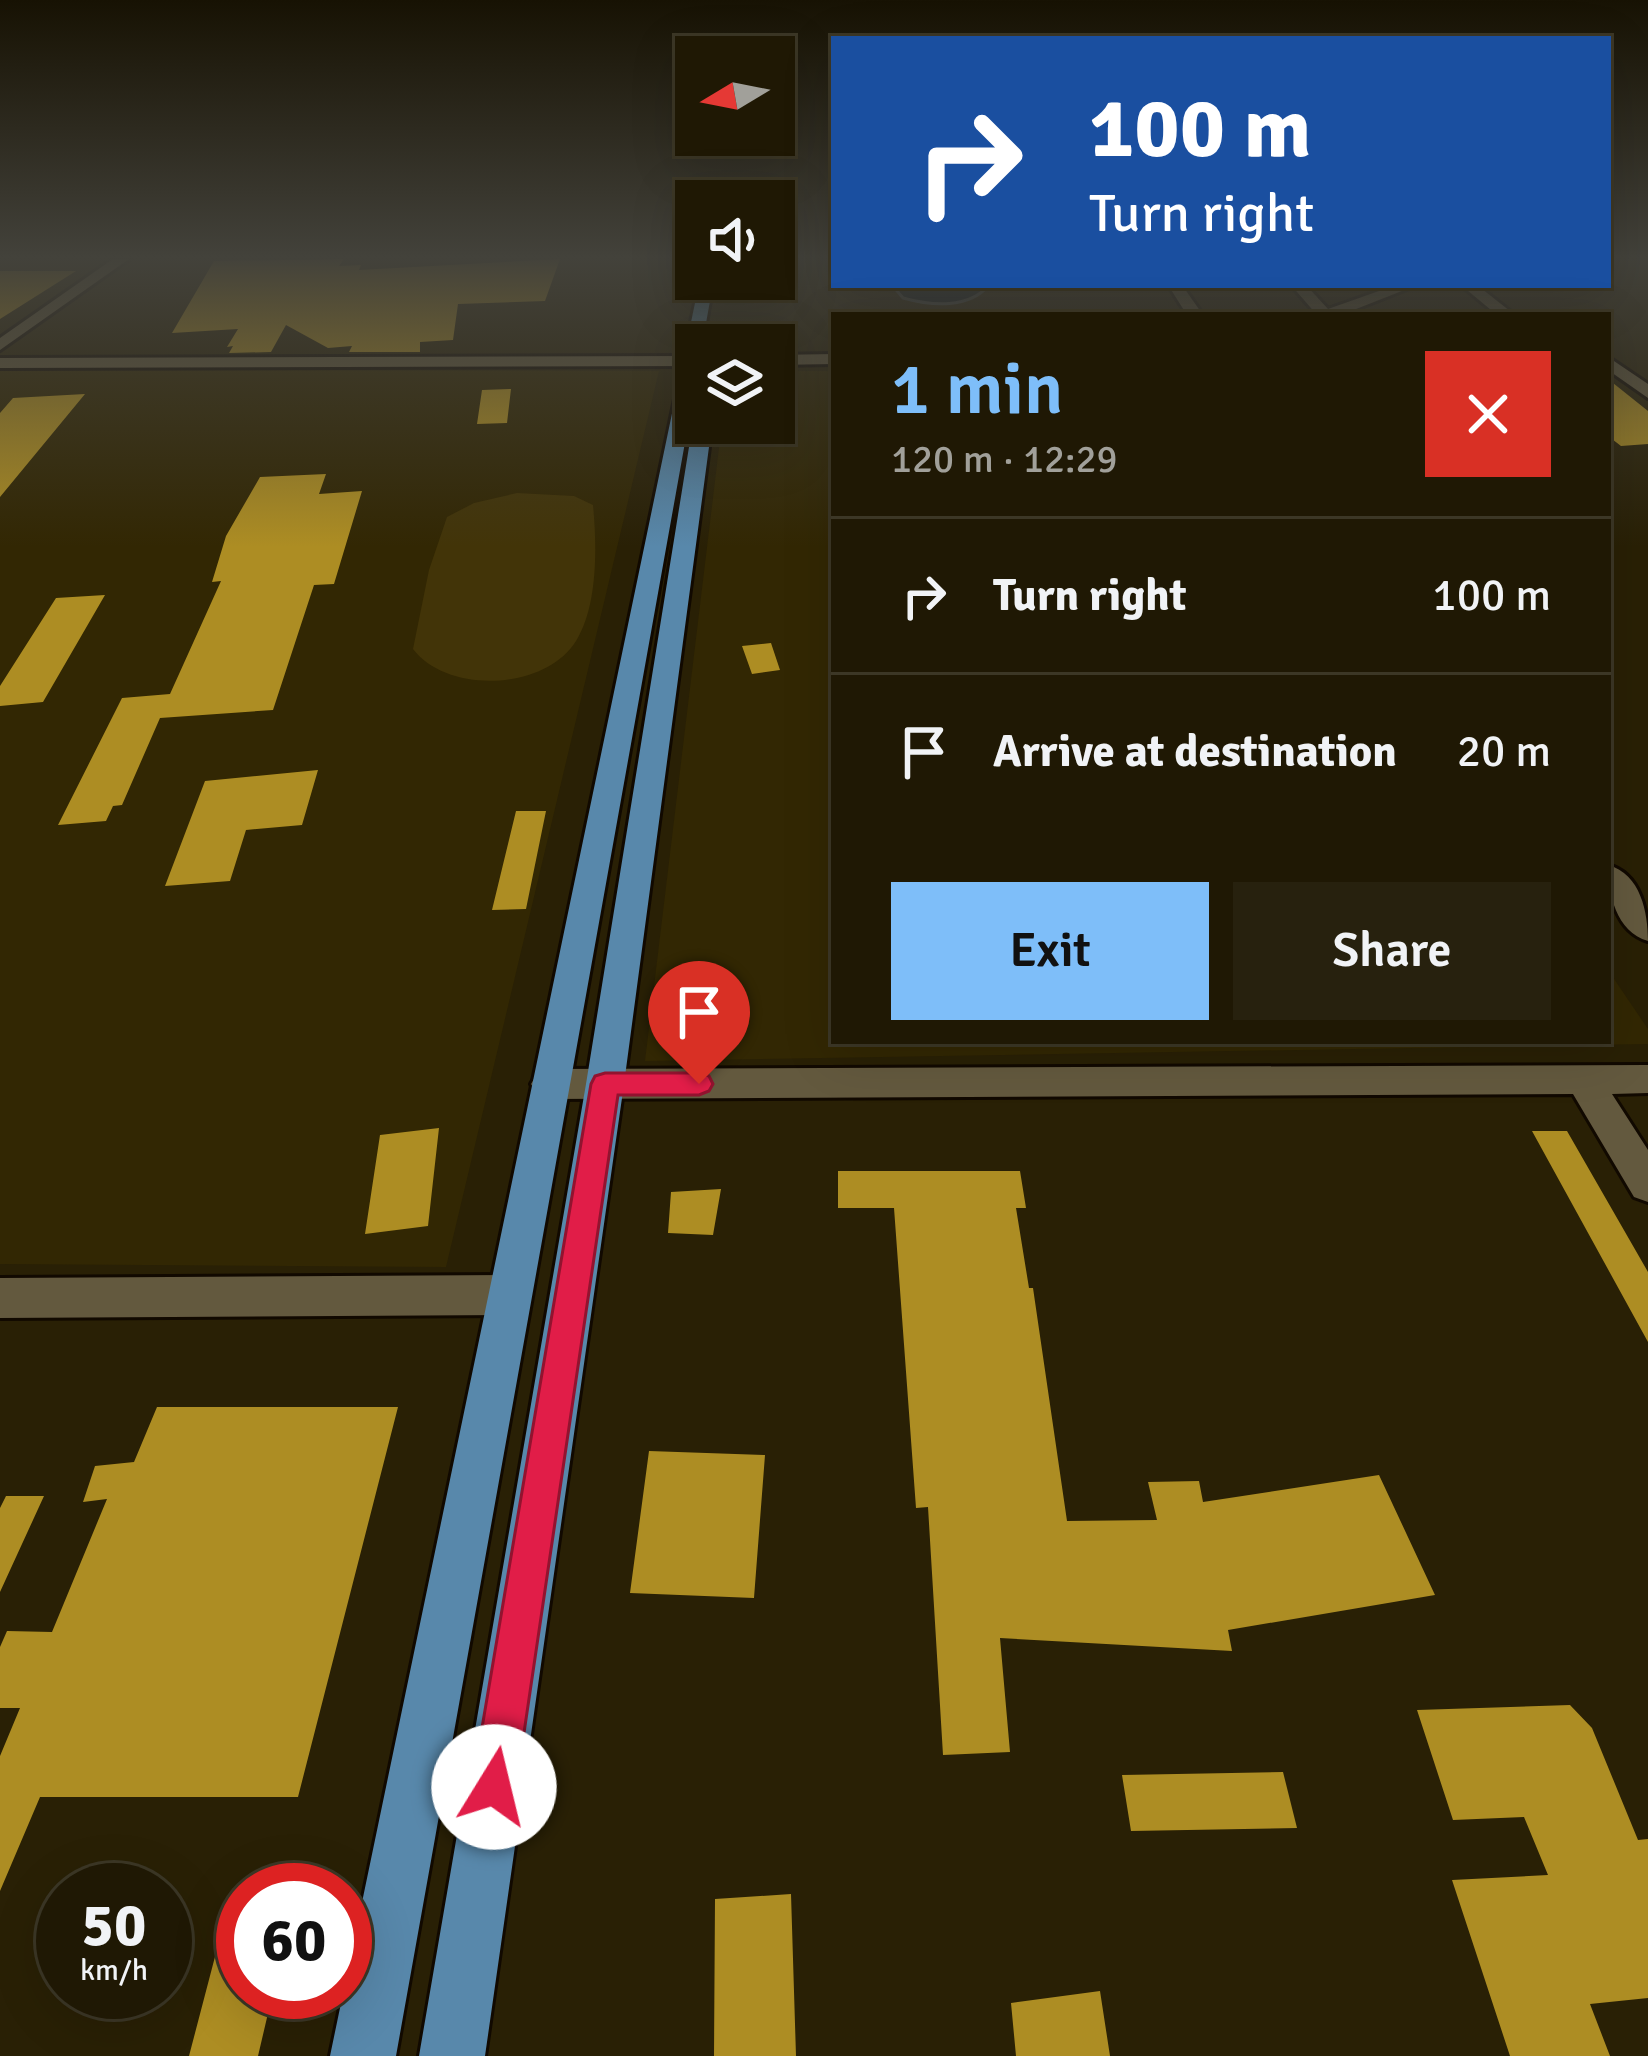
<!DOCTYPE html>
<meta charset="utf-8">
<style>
:root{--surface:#1f1804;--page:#27210e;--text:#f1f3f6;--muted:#a1a09a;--line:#3c3726;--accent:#7ebef9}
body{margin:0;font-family:Signika,sans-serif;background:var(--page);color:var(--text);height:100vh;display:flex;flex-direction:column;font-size:45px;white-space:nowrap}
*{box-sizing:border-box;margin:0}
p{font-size:39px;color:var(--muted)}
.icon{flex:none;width:66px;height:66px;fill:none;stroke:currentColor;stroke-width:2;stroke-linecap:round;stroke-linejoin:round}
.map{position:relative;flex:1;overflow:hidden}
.sheet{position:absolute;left:831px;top:312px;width:780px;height:732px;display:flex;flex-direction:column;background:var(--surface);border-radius:0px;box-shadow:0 12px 48px #0002,0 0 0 3px var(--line)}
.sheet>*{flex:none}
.banner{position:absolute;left:831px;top:36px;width:780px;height:252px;border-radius:0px;box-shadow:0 12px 48px #0002,0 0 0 3px var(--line);background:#1a4fa0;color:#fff;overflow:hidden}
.needle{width:78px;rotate:260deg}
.controls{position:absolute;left:675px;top:36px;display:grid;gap:24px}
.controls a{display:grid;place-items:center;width:120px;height:120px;border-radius:0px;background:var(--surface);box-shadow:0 12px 48px #0002,0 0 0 3px var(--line);font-size:60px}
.speed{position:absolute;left:36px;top:1863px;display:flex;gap:24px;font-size:60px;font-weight:700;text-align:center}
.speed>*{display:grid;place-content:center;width:156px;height:156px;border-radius:50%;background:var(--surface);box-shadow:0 12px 48px #0002,0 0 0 3px var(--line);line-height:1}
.speed small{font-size:30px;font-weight:400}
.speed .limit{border:18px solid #d22;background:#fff;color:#111}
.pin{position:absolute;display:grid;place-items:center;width:102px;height:102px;color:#fff;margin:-123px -51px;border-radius:50% 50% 50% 0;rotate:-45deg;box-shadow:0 0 12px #0007}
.pin .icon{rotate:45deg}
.me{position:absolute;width:132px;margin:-66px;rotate:9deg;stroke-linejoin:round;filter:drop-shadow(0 0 9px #0008)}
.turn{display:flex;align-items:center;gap:42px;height:252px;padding:0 60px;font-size:54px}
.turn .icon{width:156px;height:156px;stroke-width:2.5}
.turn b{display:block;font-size:84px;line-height:102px}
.round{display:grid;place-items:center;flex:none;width:126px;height:126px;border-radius:0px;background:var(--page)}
.overview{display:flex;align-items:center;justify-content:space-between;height:204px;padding:0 60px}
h1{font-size:72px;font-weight:600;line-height:90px;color:var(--accent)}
.cta{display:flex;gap:24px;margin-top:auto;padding:24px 60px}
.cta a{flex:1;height:138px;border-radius:0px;background:var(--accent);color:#111;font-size:48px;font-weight:600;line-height:138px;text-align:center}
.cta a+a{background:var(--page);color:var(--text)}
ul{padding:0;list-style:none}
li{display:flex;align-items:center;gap:36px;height:156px;padding:0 60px;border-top:3px solid var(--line)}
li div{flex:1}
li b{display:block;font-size:45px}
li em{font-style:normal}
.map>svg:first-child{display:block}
.built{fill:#322703}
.green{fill:#423408}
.water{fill:#001124;stroke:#48525a;stroke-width:3}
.building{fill:#ad8d23}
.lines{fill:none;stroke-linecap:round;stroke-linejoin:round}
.minor-casing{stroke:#110900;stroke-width:6}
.major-casing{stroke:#110900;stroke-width:6}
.minor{fill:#63593e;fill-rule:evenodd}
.major{fill:#5888ab;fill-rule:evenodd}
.route{fill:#e11d48;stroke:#92132f;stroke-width:3}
</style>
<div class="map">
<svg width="1648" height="2056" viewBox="0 0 1648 2056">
<rect width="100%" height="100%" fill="#292005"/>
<!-- built -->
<path class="built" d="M0,370L659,371L446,1267L0,1264Z
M774,371H834V1041H1608V970L1648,1029V1044L645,1061L722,423H774Z"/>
<!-- green -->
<path class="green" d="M517,493L574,496L593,505C597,546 598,606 576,641C545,691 447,694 413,649L429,570L447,517L474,503Z"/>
<!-- water -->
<path class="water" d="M892,285H989C969,309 932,306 903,298Z"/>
<!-- building -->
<path class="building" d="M344,259L339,266L361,265L359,270L560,259L545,301L458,304L453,340L420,342V352H349L352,346L328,348L286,325L271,352L229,353L233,346L227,347L238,329L172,333L214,261Z
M0,271H76L0,319Z
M1608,379L1648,411V444L1621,446L1608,436Z
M511,389L507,423L477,424L482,390Z
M85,394L0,497V413L13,398Z
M326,474L319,494L362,491L334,584L314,585L273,710L160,718L122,805L113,806L106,821L58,825L122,698L170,694L221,581L212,582L226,536L260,477Z
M105,595L43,702L0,706V686L56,598Z
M771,643L780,670L752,674L742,646Z
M318,770L302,825L246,830L230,881L165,886L205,781Z
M516,811H546L526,909L492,910Z
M439,1128L428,1226L365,1234L380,1135Z
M1532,1131H1567L1648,1272V1342Z
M838,1171H1020L1026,1208H1016L1029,1288H1033L1067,1521L1157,1520L1148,1482L1199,1481L1203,1502L1379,1475L1435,1595L1228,1630L1232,1651L1000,1638L1010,1752L943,1755L928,1507L916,1508L894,1208H838Z
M721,1189L713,1235L668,1233L671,1192Z
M157,1407H398L298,1797H40L0,1891V1756L20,1708H0V1647L7,1631L52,1632L107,1499L83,1502L95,1466L134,1462Z
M649,1451L765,1455L754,1598L630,1593Z
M6,1496H44L0,1592V1508Z
M1570,1705L1592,1728L1638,1840L1648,1839V1998L1590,2004L1610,2056H1510L1452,1880L1548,1875L1524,1817L1453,1820L1417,1710Z
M1283,1772L1297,1828L1131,1831L1122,1775Z
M233,1888L243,1889V1992H273L258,2056H189Z
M791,1894L796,2056H714L715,1899Z
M1100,1991L1110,2056H1016L1011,2003Z"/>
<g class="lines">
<!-- minor casing -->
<g class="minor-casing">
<path id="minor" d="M113,259H129L0,350V338Z
M1168,285H1182L1203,315H1187Z
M1291,285H1306L1328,309L1396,285H1417L1341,315H1317Z
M1461,285H1477L1515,315H1497Z
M834,354V364L774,365V355Z
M696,356V366L0,368V358Z
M1608,357L1648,384V398L1608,370Z
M1608,865C1641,874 1648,913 1648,941C1616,932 1608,893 1608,865Z
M1648,1065V1093L1612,1094L1648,1150V1202L1634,1197L1573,1094L550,1099L537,1094L531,1084L537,1074L550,1069Z
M507,1275L522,1281L529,1295L522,1309L507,1315L0,1318V1278Z"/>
</g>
<!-- major casing -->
<g class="major-casing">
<path id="major" d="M700,279H714L702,345H696V381L396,2056H330Z
M699,441L709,447L624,1084L485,2056H419L586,1084L689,447Z"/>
</g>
<!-- minor -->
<use href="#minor" class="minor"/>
<!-- major -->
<use href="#major" class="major"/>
</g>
<!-- sky -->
<linearGradient id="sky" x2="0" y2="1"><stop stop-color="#171203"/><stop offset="0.47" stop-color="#43423b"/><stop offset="1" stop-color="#43423b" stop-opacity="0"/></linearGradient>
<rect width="1648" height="547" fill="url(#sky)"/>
<!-- route -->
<path class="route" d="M605,1073H699L709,1076L713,1084L709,1091L699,1095H618L516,1787L510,1803L494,1809L479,1803L472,1787L591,1084L595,1076Z"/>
</svg>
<div class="controls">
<a><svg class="needle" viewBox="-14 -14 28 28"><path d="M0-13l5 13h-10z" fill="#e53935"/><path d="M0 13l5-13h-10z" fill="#a1a09a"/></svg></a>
<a><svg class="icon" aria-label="sound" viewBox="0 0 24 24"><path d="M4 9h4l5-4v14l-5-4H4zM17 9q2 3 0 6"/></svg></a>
<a><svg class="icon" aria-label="layers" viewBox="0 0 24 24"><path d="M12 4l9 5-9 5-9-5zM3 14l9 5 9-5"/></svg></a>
</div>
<div class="speed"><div>50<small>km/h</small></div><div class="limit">60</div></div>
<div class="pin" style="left:699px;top:1084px;background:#d93025"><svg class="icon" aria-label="arrive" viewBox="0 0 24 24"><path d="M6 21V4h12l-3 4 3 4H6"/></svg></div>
<svg class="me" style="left:494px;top:1787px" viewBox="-20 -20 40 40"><circle r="19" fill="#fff"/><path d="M0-13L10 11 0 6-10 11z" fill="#e11d48"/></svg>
<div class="banner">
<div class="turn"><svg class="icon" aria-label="right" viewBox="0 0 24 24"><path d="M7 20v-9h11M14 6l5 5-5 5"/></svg><div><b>100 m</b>Turn right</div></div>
</div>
<section class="sheet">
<div class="overview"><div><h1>1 min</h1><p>120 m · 12:29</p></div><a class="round" style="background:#d93025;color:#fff"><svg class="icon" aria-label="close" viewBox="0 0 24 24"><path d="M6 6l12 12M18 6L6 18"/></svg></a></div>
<ul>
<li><svg class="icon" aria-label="right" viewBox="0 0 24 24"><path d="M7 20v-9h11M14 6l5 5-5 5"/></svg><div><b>Turn right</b></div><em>100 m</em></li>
<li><svg class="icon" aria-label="arrive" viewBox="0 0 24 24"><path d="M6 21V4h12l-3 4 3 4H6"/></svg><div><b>Arrive at destination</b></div><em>20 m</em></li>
</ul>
<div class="cta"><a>Exit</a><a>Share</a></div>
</section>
</div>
